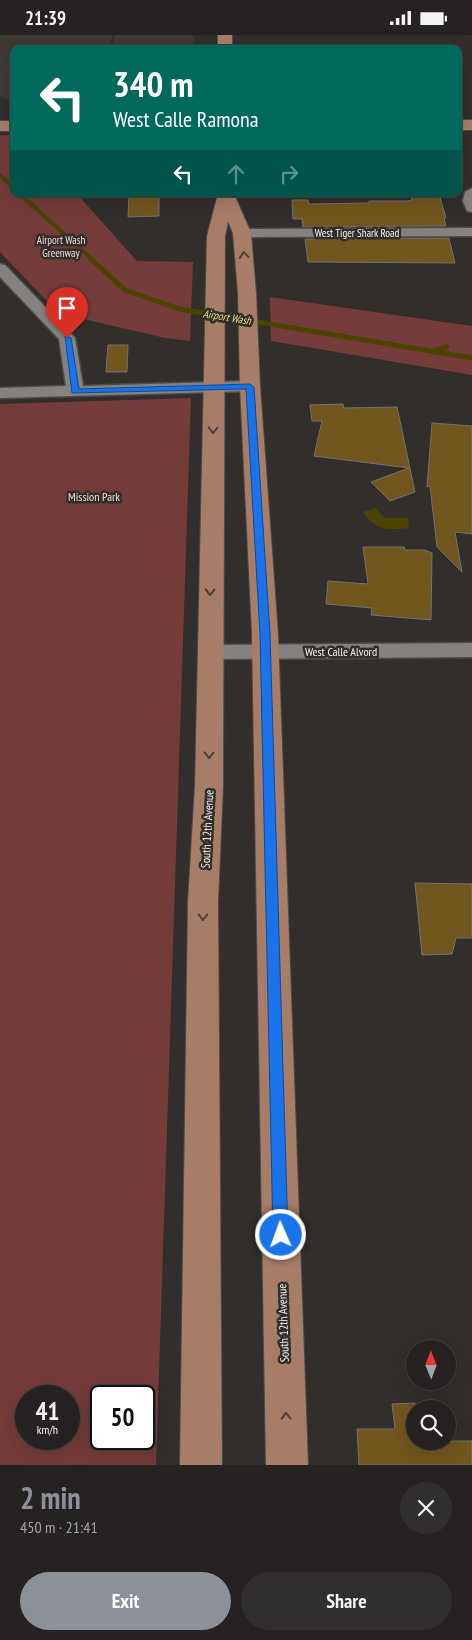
<!DOCTYPE html>
<meta charset="utf-8">
<style>
:root{--surface:#252221;--page:#312f2e;--text:#f1f3f6;--muted:#a3a4a5;--line:#423f3f;--accent:#8c9099}
body{margin:0;font-family:"PT Sans Narrow",sans-serif;background:var(--page);color:var(--text);height:100vh;display:flex;flex-direction:column;font-size:19px;white-space:nowrap}
*{box-sizing:border-box;margin:0}
p{font-size:16px;color:var(--muted)}
.icon{flex:none;width:28px;height:28px;fill:none;stroke:currentColor;stroke-width:2;stroke-linecap:round;stroke-linejoin:round}
.map{position:relative;height:1430px;overflow:hidden}
.drawer{display:flex;flex-direction:column;background:var(--surface);flex:1}
.drawer>*{flex:none}
.top-card{position:absolute;left:10px;top:10px;width:452px;height:152px;border-radius:10px;box-shadow:0 5px 20px #0002,0 0 0 1px var(--line);background:#00695c;color:#fff;overflow:hidden}
.needle{width:32px;rotate:359deg}
.fabs{position:absolute;left:406px;top:1305px;display:grid;gap:10px}
.fabs a{display:grid;place-items:center;width:50px;height:50px;border-radius:50%;background:var(--surface);box-shadow:0 5px 20px #0002,0 0 0 1px var(--line);font-size:25px}
.speed{position:absolute;left:15px;top:1350px;display:flex;gap:10px;font-size:25px;font-weight:700;text-align:center}
.speed>*{display:grid;place-content:center;width:65px;height:65px;border-radius:50%;background:var(--surface);box-shadow:0 5px 20px #0002,0 0 0 1px var(--line);line-height:1}
.speed small{font-size:12px;font-weight:400}
.speed .limit{border:2px solid #111;border-radius:8px;background:#fff;color:#111}
.pin{position:absolute;display:grid;place-items:center;width:42px;height:42px;color:#fff;margin:-51px -21px;border-radius:50% 50% 50% 0;rotate:-45deg;box-shadow:0 0 5px #0007}
.pin .icon{rotate:45deg}
.me{position:absolute;width:55px;margin:-28px;rotate:358deg;stroke-linejoin:round;filter:drop-shadow(0 0 4px #0008)}
.turn{display:flex;align-items:center;gap:18px;height:105px;padding:0 20px;font-size:22px}
.turn .icon{width:65px;height:65px;stroke-width:2.5}
.turn b{display:block;font-size:35px;line-height:42px}
.lanes{display:flex;align-items:center;height:48px;padding:0 20px;background:#0003;justify-content:center;gap:25px;direction:ltr}
.lanes .off{opacity:.35}
.round{display:grid;place-items:center;flex:none;width:52px;height:52px;border-radius:26px;background:var(--page)}
.headline{display:flex;align-items:center;justify-content:space-between;height:85px;padding:0 20px}
h1{font-size:30px;font-weight:800;line-height:38px;color:var(--accent)}
.button{display:flex;gap:10px;margin-top:auto;padding:10px 20px}
.button a{flex:1;height:58px;border-radius:30px;background:var(--accent);color:#fff;font-size:20px;font-weight:800;line-height:58px;text-align:center}
.button a+a{background:var(--page);color:var(--text)}
.status{display:flex;justify-content:space-between;align-items:center;height:35px;padding:0 25px;background:var(--surface);direction:ltr}
.status svg{height:14px;fill:currentColor}
.map>svg:first-child{display:block}
.built{fill:#403832}
.green{fill:#733b39;fill-rule:evenodd}
.water{fill:#4b4300}
.lines{fill:none;stroke-linecap:round;stroke-linejoin:round}
.stream-far1{stroke:#4b4300;stroke-width:4}
.stream{stroke:#4b4300;stroke-width:5}
.building{fill:#71561d;stroke:#74726f}
.street-casing{stroke:#4e4c4a;stroke-width:3}
.secondary-casing{stroke:#4e4c4a;stroke-width:2}
.street{fill:#84817e;fill-rule:evenodd}
.secondary{fill:#a77d68;fill-rule:evenodd}
.oneway{stroke:#4e423b}
.route{fill:#1a73e8;stroke:#114b97}
.labels{text-anchor:middle;dominant-baseline:central;stroke-width:5;stroke-linejoin:round;paint-order:stroke}
.far-street-label{font-size:11px;fill:#f5f3f1;stroke:#312e2c}
.far-park-label{font-size:11px;fill:#f2dad8;stroke:#312e2c}
.far-water-label{font-size:11px;font-style:italic;fill:#ecdf72;stroke:#312e2c}
.park-label{font-size:12px;fill:#f2dad8;stroke:#312e2c}
.street-label{font-size:12px;fill:#f5f3f1;stroke:#312e2c}
</style>
<div class="status"><b>21:39</b><svg viewBox="0 0 49 12"><path d="M0 12V9h3v3zM5 12V6h3v6zM10 12V3h3v9zM15 12V0h3v12zM26 1h20v11H26zM47 4h2v5h-2z"/></svg></div>
<div class="map">
<svg width="472" height="1430" viewBox="0 0 472 1430">
<rect width="100%" height="100%" fill="#312e2c"/>
<!-- built -->
<path class="built" d="M0,0H112L110,14H14V68L0,61Z
M115,0H194V14H112Z"/>
<!-- green -->
<path class="green" d="M0,100H14V159H77L137,226L193,227L190,306L165,303L58,278L0,217Z
M270,262L472,291V340L271,306Z
M191,363L156,1430H0V369ZM26,1361H69V1404H26ZM144,1361V1404H101V1361Z"/>
<!-- water -->
<path class="water" d="M376,473L385,483H408L409,493C387,495 376,496 363,477Z"/>
<g class="lines">
<!-- stream-far1 -->
<path class="stream-far1" d="M0,140L14,153
M20,159L93,225"/>
<!-- stream -->
<path class="stream" d="M91,224L125,255L179,274L472,323
M434,316L447,312"/>
</g>
<!-- building -->
<path class="building" d="M129,159H159V181L128,182Z
M410,159H439L446,183H444L446,191L303,192L302,184H293L292,165H308L309,169L369,168V166H408L412,165Z
M449,203L455,228L308,227L305,204Z
M108,310H128L127,337H106Z
M343,369L344,373L397,372L415,457L390,466L371,447L409,433L314,421L322,386H312L310,370Z
M432,388L472,391V499L455,497L462,537L437,512L430,451L427,452Z
M363,512H404L405,515H424L432,518L431,585L371,580L372,573L326,569L328,546L368,549Z
M415,848L472,849V903H456L452,919L422,920Z
M415,1368V1406H472V1430H359L357,1394H395L392,1369Z"/>
<g class="lines">
<!-- street casing -->
<g class="street-casing">
<path id="street" d="M472,153V177L467,176L463,166L465,157Z
M472,193V201L242,202L237,201L235,198L237,195L242,194Z
M0,229L5,230L75,303L83,351L250,346L256,347L258,351L256,355L250,356L0,363V353L66,351L59,304L0,242Z
M472,608V622L210,624L203,622L200,617L203,612L210,610Z"/>
</g>
<!-- secondary casing -->
<g class="secondary-casing">
<path id="secondary" d="M218,0H232V14H218Z
M459,85H472V95H459Z
M0,86H14V96H0Z
M218,159H234L251,198L256,258L260,351L278,599L308,1430H266L252,599L240,351L238,258L233,198L228,186L225,201L223,751L218,867L222,1430H180L188,867L195,751L207,201Z"/>
</g>
<!-- street -->
<use href="#street" class="street"/>
<!-- secondary -->
<use href="#secondary" class="secondary"/>
</g>
<!-- one-way arrows -->
<defs><path id="oneway-chevron" d="M-2-3.5L2.5 0L-2 3.5" fill="none" stroke-width="1.6" stroke-linecap="round" stroke-linejoin="round" transform="scale(1.25)"/></defs>
<g class="oneway">
<use href="#oneway-chevron" transform="translate(244 220) rotate(-95)"/>
<use href="#oneway-chevron" transform="translate(213 395) rotate(91)"/>
<use href="#oneway-chevron" transform="translate(210 557) rotate(91)"/>
<use href="#oneway-chevron" transform="translate(209 720) rotate(91)"/>
<use href="#oneway-chevron" transform="translate(203 882) rotate(90)"/>
<use href="#oneway-chevron" transform="translate(286 1381) rotate(-92)"/>
</g>
<!-- route -->
<path class="route" d="M65,301L71,303L79,354L250,349L254,352L270,599L288,1200L286,1205L281,1207L275,1205L273,1200L260,599L246,354L72,358Z"/>
<g class="labels">
<!-- far-street labels -->
<g class="far-street-label">
<text x="357" y="198">West Tiger Shark Road</text>
</g>
<!-- far-park labels -->
<g class="far-park-label">
<text x="61" y="205">Airport Wash<tspan x="61" dy="13">Greenway</tspan></text>
</g>
<!-- far-water labels -->
<g class="far-water-label">
<text transform="translate(227 282) rotate(9)">Airport Wash</text>
</g>
<!-- park labels -->
<g class="park-label">
<text x="94" y="461">Mission Park</text>
</g>
<!-- street labels -->
<g class="street-label">
<text x="341" y="616">West Calle Alvord</text>
<text transform="translate(207 794) rotate(-87)">South 12th Avenue</text>
<text transform="translate(283 1288) rotate(-92)">South 12th Avenue</text>
</g>
</g>
</svg>
<div class="fabs">
<a><svg class="needle" viewBox="-14 -14 28 28"><path d="M0-13l5 13h-10z" fill="#e53935"/><path d="M0 13l5-13h-10z" fill="#a3a4a5"/></svg></a>
<a><svg class="icon" aria-label="search" viewBox="0 0 24 24"><circle cx="10" cy="10" r="6"/><path d="M15 15l6 6"/></svg></a>
</div>
<div class="speed"><div>41<small>km/h</small></div><div class="limit">50</div></div>
<div class="pin" style="left:67px;top:303px;background:#d93025"><svg class="icon" aria-label="arrive" viewBox="0 0 24 24"><path d="M6 21V4h12l-3 4 3 4H6"/></svg></div>
<svg class="me" style="left:281px;top:1200px" viewBox="-20 -20 40 40"><circle r="17" fill="#1a73e8" stroke="#fff" stroke-width="3"/><path d="M0-11L8 9 0 5-8 9z" fill="#fff"/></svg>
<div class="top-card">
<div class="turn"><svg class="icon" aria-label="left" viewBox="0 0 24 24"><path d="M17 20v-9H6M10 6l-5 5 5 5"/></svg><div><b>340 m</b>West Calle Ramona</div></div>
<div class="lanes"><svg class="icon" aria-label="left" viewBox="0 0 24 24"><path d="M17 20v-9H6M10 6l-5 5 5 5"/></svg><svg class="icon off" aria-label="ahead" viewBox="0 0 24 24"><path d="M12 20V5M6 11l6-6 6 6"/></svg><svg class="icon off" aria-label="right" viewBox="0 0 24 24"><path d="M7 20v-9h11M14 6l5 5-5 5"/></svg></div>
</div>
</div>
<section class="drawer">
<div class="headline"><div><h1>2 min</h1><p>450 m · 21:41</p></div><a class="round"><svg class="icon" aria-label="close" viewBox="0 0 24 24"><path d="M6 6l12 12M18 6L6 18"/></svg></a></div>
<div class="button"><a>Exit</a><a>Share</a></div>
</section>
